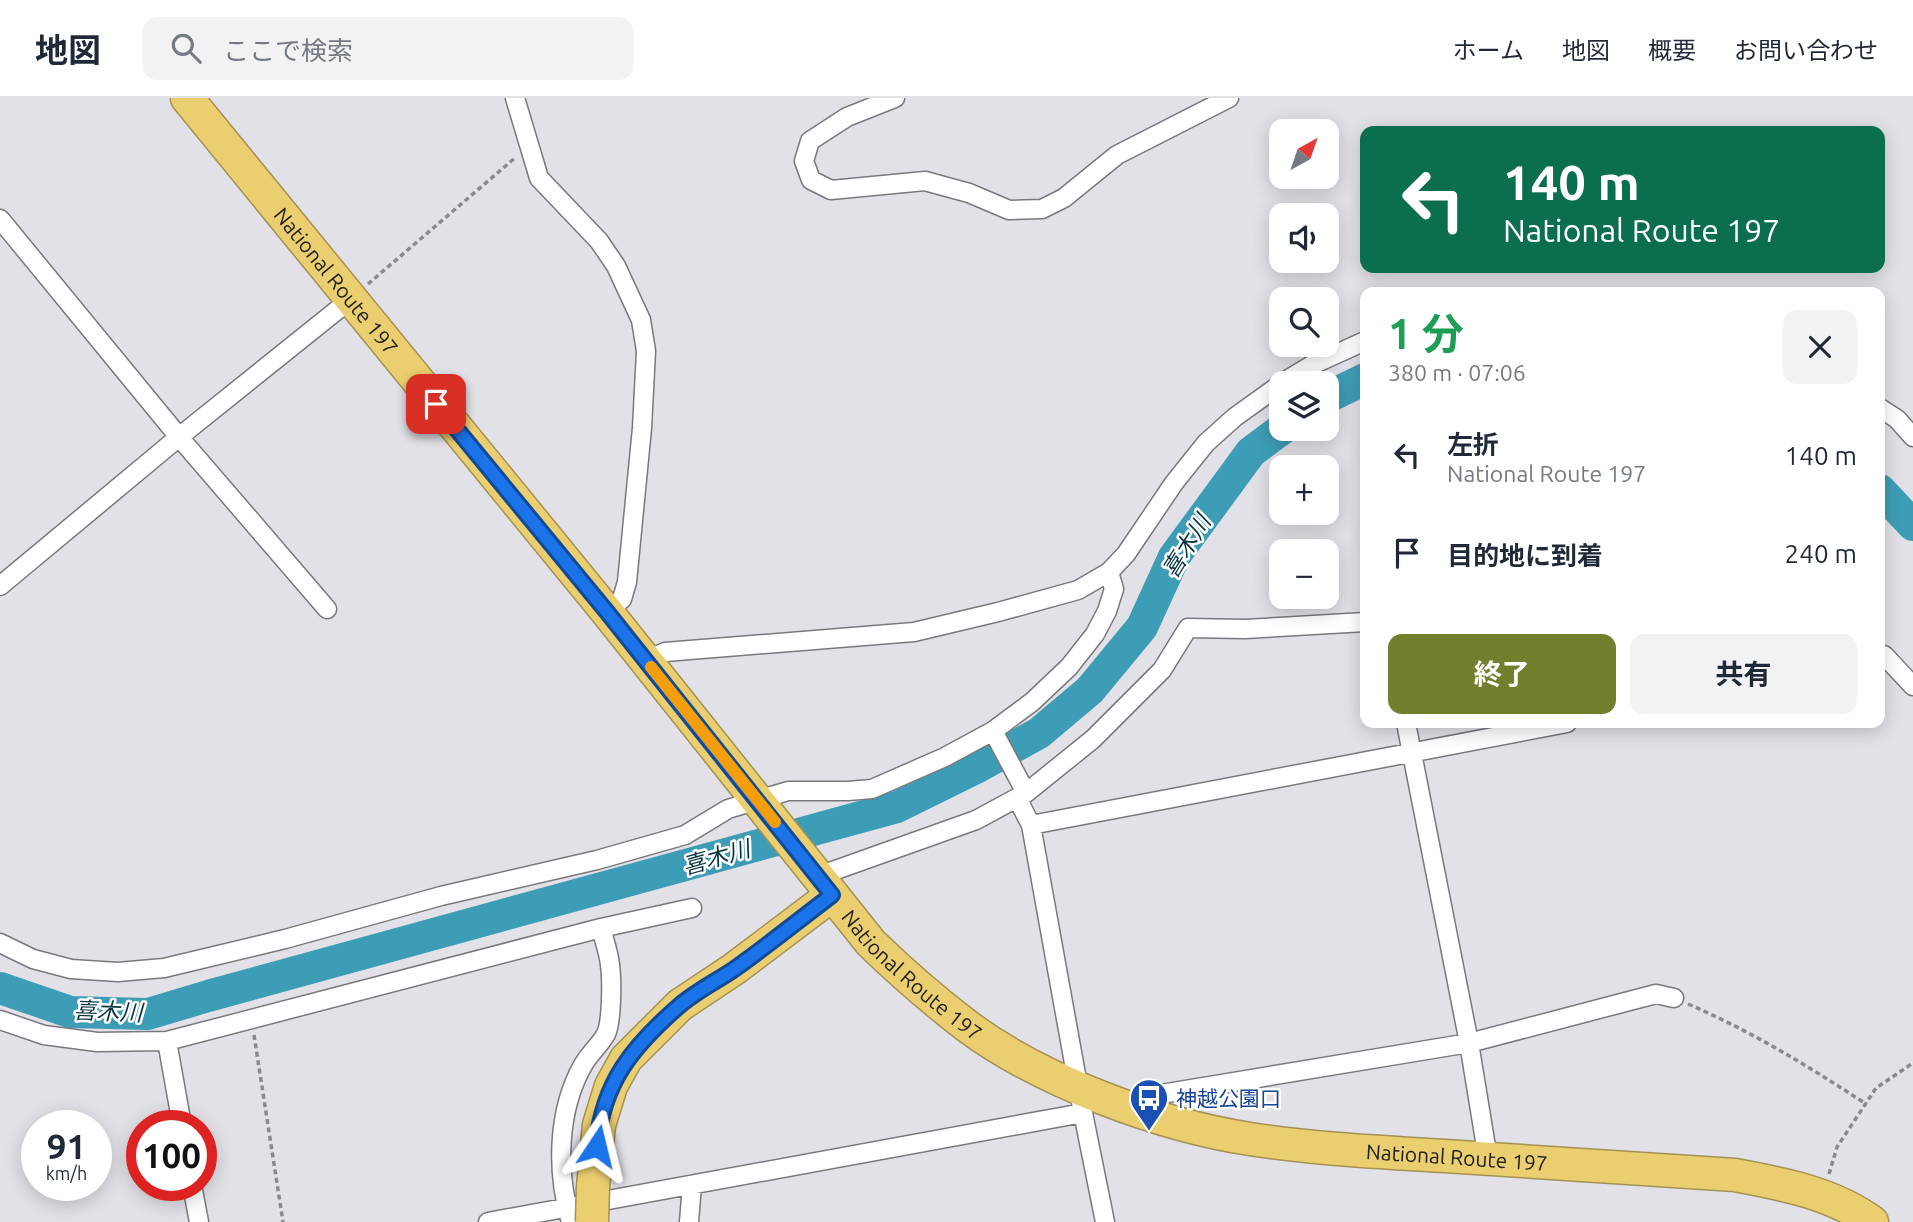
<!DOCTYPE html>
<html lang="ja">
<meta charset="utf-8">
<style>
:root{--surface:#fff;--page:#f2f2f3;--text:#1f2937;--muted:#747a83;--line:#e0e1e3;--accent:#737f2c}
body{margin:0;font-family:Ubuntu,"Noto Sans JP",sans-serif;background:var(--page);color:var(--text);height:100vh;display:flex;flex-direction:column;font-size:26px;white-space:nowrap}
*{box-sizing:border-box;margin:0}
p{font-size:23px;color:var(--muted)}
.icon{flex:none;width:38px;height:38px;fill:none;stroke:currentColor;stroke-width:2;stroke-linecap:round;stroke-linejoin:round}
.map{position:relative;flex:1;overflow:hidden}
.side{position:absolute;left:1360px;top:189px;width:525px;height:441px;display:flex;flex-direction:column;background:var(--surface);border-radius:14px;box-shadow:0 4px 18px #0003}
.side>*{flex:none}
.banner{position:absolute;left:1360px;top:28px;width:525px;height:147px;border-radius:14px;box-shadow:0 4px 18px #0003;background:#0b6e4f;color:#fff;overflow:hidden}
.needle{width:46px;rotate:40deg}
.controls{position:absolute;left:1269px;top:21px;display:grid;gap:14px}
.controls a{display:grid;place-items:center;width:70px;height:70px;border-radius:14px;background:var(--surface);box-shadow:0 4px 18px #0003;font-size:35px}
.speed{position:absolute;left:21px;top:1012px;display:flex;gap:14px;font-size:35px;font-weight:700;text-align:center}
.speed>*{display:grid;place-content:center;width:91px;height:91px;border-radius:50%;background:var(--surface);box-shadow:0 4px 18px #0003;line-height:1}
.speed small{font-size:18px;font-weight:400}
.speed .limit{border:10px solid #d22;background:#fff;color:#111}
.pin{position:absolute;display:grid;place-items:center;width:60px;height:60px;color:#fff;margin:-30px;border-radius:14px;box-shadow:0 4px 10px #0006}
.me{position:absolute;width:77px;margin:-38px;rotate:10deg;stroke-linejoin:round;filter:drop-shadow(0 0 5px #0008)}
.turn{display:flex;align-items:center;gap:24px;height:147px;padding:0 28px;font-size:32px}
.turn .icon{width:91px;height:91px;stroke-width:2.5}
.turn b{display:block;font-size:49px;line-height:60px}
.round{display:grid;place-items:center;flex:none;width:74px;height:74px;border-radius:14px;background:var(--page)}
.summary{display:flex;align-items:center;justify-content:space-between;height:119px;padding:0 28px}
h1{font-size:42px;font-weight:700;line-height:52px;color:#1e9e55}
.cta{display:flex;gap:14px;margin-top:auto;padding:14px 28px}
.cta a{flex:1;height:80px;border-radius:14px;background:var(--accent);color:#fff;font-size:28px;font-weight:700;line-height:80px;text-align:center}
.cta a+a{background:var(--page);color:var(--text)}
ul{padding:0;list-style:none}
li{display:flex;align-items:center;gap:21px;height:98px;padding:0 28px}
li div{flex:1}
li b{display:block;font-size:26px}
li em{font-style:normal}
header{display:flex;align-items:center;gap:42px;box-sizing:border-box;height:98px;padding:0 35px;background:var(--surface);border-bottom:2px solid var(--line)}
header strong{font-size:33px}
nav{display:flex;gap:38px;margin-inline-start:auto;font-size:24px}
.search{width:490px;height:63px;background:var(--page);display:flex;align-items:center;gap:18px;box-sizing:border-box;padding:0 24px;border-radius:14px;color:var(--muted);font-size:26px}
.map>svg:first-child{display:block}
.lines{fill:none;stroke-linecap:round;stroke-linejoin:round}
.river{stroke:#3e9db6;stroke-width:32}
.street-casing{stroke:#79787d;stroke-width:21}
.highway-casing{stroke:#a49154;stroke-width:35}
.path{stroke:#8a8a8d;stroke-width:3.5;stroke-dasharray:5 3.5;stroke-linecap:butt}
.street{stroke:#fff;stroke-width:18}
.highway{stroke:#ebce6f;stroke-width:32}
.highway-bridge-casing{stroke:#a49154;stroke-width:35;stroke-linecap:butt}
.highway-bridge{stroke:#ebce6f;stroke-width:32}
.route-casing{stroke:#114b97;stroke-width:18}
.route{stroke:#1a73e8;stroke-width:12}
.slow{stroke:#f59e0b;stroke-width:12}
.labels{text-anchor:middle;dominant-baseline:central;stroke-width:5;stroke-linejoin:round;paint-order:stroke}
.street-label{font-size:21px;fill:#212122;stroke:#fff}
.transit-label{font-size:21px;fill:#164399;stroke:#fff;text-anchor:start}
.water-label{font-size:23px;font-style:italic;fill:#083540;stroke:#fff}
</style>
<header>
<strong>地図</strong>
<div class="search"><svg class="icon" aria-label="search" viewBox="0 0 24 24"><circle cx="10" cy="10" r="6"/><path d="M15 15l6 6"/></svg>ここで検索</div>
<nav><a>ホーム</a><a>地図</a><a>概要</a><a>お問い合わせ</a></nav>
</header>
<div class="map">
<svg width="1913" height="1124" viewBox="0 0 1913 1124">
<rect width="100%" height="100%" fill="#e2e1e7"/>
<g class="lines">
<!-- river -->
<path class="river" d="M1326,300L1365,281
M1880,392L1913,427
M0,890L70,914L148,916L208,898L897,709L976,670L1039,635L1090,592L1142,529L1174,459L1251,354L1282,331"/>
<!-- street casing -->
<g class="street-casing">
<path id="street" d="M515,0L539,80L599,143L616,168L641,222L646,253L642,330L627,484L622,501L607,514
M895,0L847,19L810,43L804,63L811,82L831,92L925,83L969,95L1009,112L1042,111L1064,100L1117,57L1229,0
M0,121L179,339L327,511
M1282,285L1312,267L1365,243
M1880,310L1897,321L1913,339
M0,488L179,339L351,201
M1880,561L1884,557L1913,588
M646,563L665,554L914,534L998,514L1078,492L1109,474L1126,456L1174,385L1206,345L1235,319L1281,286
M1406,625L1469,945L1488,1061
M993,633L1026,695
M1017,700L1031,727L1083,1015L1105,1124
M1031,727L1567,625
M816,779L976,722L1026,695L1093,641L1162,572L1188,530L1245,531L1365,524
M0,845L33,861L71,871L118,874L164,870L285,841L441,798L597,762L685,737L728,711L788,693H848L872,691L945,659L993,633L1032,604L1069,569L1095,536L1107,513L1114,491L1109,474
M0,922L44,937L97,944L167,943L601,830L692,810
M167,943L182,1027
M1132,1011L1149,998L1469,945L1656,896L1674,900
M192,1087L199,1124
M488,1124L1083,1015
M571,1124C556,1074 557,1013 583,967C589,956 600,947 606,936C612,923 612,882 610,867C609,855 604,842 601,830
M689,1124L692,1087"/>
</g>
<!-- highway casing -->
<g class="highway-casing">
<g id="highway">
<path id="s1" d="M187,0L607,514L871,845C901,874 933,902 967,928C1041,983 1159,1027 1250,1041C1314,1051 1380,1054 1445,1058C1542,1065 1639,1071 1735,1077C1783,1086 1832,1095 1872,1124"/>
<path d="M593,1089L599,1027L611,988L626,961L680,907L734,871L832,797"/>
</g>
</g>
<!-- path -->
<path class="path" d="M368,186L516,59
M1688,906C1751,933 1808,968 1866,1006
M254,937L283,1124
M1829,1076L1837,1049L1876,990L1913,965"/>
<!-- street -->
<use href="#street" class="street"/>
<!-- highway -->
<use href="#highway" class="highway"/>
<!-- highway-bridge casing -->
<g class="highway-bridge-casing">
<path id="highway-bridge" d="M592,1124L593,1089"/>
</g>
<!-- highway-bridge -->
<use href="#highway-bridge" class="highway-bridge"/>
</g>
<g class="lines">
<!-- route casing -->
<g class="route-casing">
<path id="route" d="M436,306L607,514L832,797C799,822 767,848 733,872C715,884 695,894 679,908C633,948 602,985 597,1048"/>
</g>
<!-- route -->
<use href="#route" class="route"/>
<!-- slow -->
<path class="slow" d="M651,569L775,724"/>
</g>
<!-- icons -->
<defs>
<g id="bus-pin" transform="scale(2.0125)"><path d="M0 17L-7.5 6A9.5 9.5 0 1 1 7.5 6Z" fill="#1a4fb4" stroke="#fff"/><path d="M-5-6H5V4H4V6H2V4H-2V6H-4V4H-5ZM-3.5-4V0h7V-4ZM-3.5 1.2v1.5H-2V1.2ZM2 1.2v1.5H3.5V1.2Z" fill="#fff"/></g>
</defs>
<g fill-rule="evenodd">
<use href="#bus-pin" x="1149" y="1000"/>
</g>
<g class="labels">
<!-- street labels -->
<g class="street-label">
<text stroke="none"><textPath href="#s1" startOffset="236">National Route 197</textPath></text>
<text stroke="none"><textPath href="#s1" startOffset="1139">National Route 197</textPath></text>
<text stroke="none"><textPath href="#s1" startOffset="1729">National Route 197</textPath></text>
</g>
<!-- transit labels -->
<g class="transit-label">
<text x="1176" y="1000">神越公園口</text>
</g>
<!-- water labels -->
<g class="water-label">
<text transform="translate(1186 448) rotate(-58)">喜木川</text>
<text transform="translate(716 759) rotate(-16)">喜木川</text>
<text transform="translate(108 913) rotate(2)">喜木川</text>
</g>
</g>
</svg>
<div class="controls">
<a><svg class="needle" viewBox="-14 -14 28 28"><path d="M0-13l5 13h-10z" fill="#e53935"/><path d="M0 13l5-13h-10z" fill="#747a83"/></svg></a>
<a><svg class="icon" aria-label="sound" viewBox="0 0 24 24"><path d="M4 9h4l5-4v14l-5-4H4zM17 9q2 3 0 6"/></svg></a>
<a><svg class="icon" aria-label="search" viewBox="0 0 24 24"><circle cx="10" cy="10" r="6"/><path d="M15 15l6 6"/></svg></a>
<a><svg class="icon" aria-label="layers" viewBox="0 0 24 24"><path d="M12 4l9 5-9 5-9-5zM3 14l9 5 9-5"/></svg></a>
<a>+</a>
<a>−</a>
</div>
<div class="speed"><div>91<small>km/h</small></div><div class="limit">100</div></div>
<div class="pin" style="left:436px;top:306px;background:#d93025"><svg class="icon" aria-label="arrive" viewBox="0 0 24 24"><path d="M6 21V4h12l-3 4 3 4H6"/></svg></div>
<svg class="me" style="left:597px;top:1048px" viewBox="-20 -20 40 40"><path d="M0-17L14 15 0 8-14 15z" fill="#1a73e8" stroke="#fff" stroke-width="4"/></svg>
<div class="banner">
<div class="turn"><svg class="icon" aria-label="left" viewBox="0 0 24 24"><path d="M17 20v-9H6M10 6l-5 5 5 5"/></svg><div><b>140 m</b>National Route 197</div></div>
</div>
<section class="side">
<div class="summary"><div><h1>1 分</h1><p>380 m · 07:06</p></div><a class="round"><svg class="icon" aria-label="close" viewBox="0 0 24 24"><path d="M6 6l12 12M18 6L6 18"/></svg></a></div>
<ul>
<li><svg class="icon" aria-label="left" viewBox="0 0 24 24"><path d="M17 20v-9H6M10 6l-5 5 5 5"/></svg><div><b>左折</b><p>National Route 197</p></div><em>140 m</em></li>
<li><svg class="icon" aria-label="arrive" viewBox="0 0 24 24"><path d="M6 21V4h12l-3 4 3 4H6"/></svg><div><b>目的地に到着</b></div><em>240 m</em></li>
</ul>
<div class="cta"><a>終了</a><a>共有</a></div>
</section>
</div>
